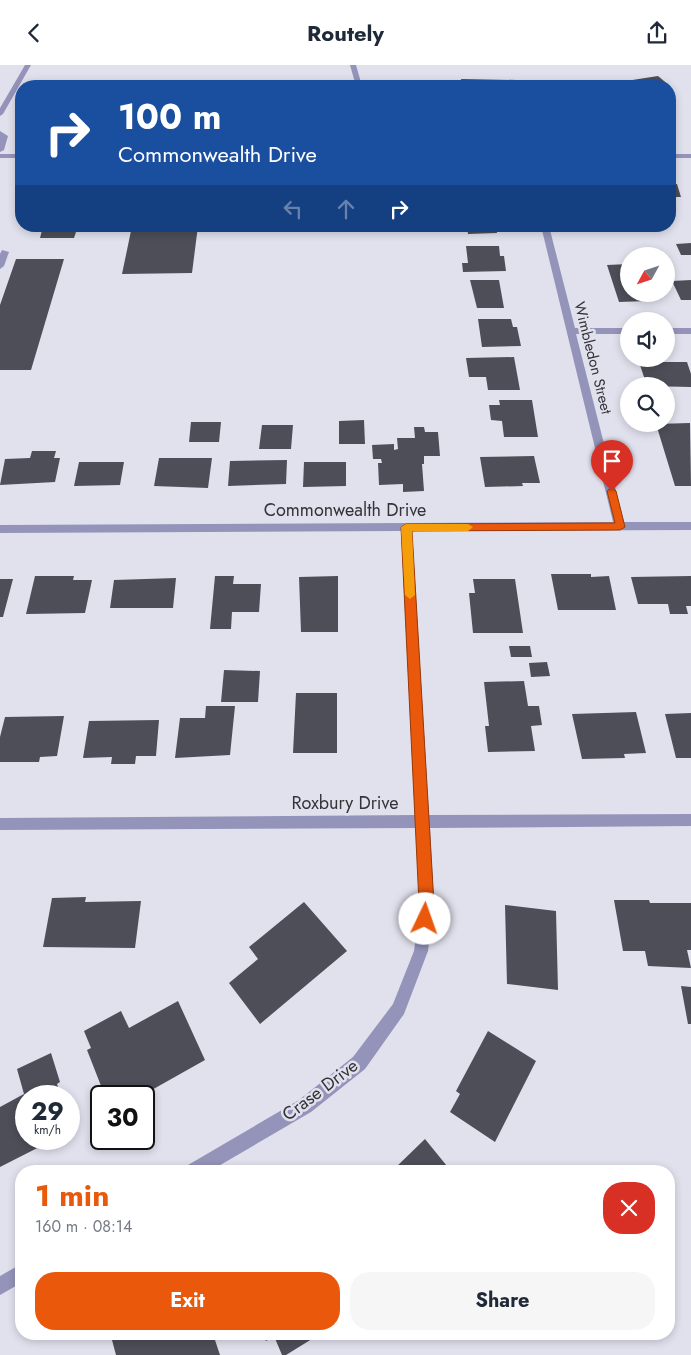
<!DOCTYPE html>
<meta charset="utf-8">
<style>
:root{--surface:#fff;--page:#f6f6f7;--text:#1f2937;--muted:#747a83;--accent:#ea580c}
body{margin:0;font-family:Jost,sans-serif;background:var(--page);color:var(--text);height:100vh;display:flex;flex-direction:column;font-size:19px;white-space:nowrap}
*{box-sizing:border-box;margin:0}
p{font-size:16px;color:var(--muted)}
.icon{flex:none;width:28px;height:28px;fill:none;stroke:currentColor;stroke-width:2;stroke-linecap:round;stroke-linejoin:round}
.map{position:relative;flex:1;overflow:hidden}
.details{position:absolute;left:15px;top:1100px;width:660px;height:175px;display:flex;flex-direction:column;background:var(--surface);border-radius:20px;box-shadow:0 2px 8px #0003}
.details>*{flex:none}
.guide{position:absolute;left:15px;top:15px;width:661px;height:152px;border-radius:20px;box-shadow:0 2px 8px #0003;background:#1a4fa0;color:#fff;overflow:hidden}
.needle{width:32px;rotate:230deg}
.fabs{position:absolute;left:620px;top:182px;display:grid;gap:10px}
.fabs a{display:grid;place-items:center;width:55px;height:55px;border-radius:50%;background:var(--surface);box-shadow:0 2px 8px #0003;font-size:25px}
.speed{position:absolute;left:15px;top:1020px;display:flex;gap:10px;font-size:25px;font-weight:700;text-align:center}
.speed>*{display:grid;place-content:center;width:65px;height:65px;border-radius:50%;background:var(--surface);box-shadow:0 2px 8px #0003;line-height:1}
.speed small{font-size:12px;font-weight:400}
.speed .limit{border:2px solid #111;border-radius:8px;background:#fff;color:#111}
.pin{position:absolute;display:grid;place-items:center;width:42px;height:42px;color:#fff;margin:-51px -21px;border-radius:50% 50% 50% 0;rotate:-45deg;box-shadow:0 0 5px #0007}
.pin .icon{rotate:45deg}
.me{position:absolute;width:55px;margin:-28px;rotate:3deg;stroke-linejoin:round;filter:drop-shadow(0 0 4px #0008)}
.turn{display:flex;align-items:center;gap:18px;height:105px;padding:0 20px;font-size:22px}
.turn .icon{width:65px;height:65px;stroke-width:2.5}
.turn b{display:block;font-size:35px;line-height:42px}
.lanes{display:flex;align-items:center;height:48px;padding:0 20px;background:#0003;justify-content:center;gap:25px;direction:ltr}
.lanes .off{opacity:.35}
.round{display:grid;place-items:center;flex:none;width:52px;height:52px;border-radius:20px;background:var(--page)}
.overview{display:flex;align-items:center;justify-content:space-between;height:85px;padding:0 20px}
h1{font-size:30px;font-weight:700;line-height:38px;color:var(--accent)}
.button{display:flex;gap:10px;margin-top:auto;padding:10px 20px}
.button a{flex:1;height:58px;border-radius:20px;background:var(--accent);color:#fff;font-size:20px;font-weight:700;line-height:58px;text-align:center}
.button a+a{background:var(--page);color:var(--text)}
header{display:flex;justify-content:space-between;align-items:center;height:65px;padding:0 20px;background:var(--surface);font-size:22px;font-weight:700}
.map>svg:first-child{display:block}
.building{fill:#4e4e59}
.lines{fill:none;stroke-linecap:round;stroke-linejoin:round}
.minor{fill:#9494ba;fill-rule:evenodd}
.route{fill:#ea580c;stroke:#983908}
.slow{fill:#f59e0b}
.labels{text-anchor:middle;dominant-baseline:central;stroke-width:5;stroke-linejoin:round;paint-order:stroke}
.far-street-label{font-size:15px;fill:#333338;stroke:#e1e1ee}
.street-label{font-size:18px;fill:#333338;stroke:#e1e1ee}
</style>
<header><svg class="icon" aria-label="back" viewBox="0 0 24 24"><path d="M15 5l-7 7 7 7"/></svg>Routely<svg class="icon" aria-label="share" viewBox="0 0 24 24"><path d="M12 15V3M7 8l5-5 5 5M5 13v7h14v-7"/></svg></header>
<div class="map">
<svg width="691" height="1290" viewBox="0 0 691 1290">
<rect width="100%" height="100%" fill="#e1e1ee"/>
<!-- building -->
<path class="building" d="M658,11L670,21H616L613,18Z
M461,14L517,15L518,21H462Z
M670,119H677L681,132H670Z
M43,161H78L74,173H40Z
M132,161H198L192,208L122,209Z
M467,161H496L497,168L468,169Z
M691,178V190H681L676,179Z
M466,181H499L500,191H504L506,206L463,207L462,198H468Z
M16,194H64L31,305H0V240Z
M629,199V229H645L647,236L619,237L607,200Z
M470,215H499L504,243H477Z
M691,215V235H681L672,216Z
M478,254H511L513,262H517L521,281L482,282Z
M514,292L520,325H488L486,312H469L466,293Z
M653,297H687L691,309V322L647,321L640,300H654Z
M499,335H532L538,372H504L502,356L491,355L489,340H500Z
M364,355L365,379H339V356Z
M191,357H221L219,377H189Z
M690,358L691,421H675L656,359Z
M262,360H293L291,384H259Z
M414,362H424L425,367H438L440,391H424V399H422L424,426L403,427V419L379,420L378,398H382L381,394H373L372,380L394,379V385L398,384L397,373H415Z
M32,386H56L54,393H60L55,417L0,420L5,394L30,393Z
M534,391L540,418H522L523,421L485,422L480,392Z
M159,393H212L208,423L154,421Z
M287,395L286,419L228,421L230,396Z
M79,397H124L120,420L74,421Z
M304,397H346V421L303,422Z
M551,509H591V512L609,511L616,545H558Z
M35,511H74L73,515H92L85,548L26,549Z
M215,511H234L233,519H261L259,547H232L231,564H210Z
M338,511V567H301L299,512Z
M691,511V541H686L688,549H670L668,539H638L631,512Z
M176,513L173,543H110L114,515Z
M0,514H13L3,552H0Z
M473,514H515L523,568H473L469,528H475Z
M509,581H530L532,592H511Z
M547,597L550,611L531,612L529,598Z
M224,605L260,606L258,637H221Z
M524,616L528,641H539L542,660L531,661L535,686L488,687L485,661H489L484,617Z
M296,628H337V688H293Z
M206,641H235L230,690L175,693L180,653H205Z
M636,647L646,688L624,689L625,693L582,694L572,649Z
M691,648V693H676L665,649Z
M64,651L57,691L40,692L39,697H0V672L5,652Z
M159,655L156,691H136L135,699H111L112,692L83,693L89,656Z
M86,832L85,837L141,836L135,883L43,882L52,833Z
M614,835H649L650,838H691V885H687L691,903L648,901L645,886H623Z
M304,837L347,886L260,959L229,918L258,894L249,882Z
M505,840L556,846L558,925L507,919Z
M681,921L691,922V959H688Z
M178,936L205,995L141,1031H139L135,1024L123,1031H105L87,985L91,983L84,966L121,946L129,963Z
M488,966L536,996L495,1077L450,1047L460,1029L456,1026Z
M51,988L60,1017L57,1019L61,1031H26V1074H55L0,1102V1042L24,1029L17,1004Z
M425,1074L451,1106H393L394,1104Z
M122,1269H213L220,1290H116L112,1275Z
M263,1269H320L286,1290H282L274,1271L266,1276Z"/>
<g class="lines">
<!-- minor -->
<path class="minor" d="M25,0H31L3,49L0,51V43Z
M350,0H356L362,21H356Z
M0,66L8,71L4,85L0,87Z
M0,89H21V93H0Z
M670,89H691V93H670Z
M541,161H549L575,263H629V269H576L624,457H691V465L412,466L429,750L691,749V761L430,763L434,839L428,886L404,949L365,1004L311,1047L210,1106H186L188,1100L299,1035L353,992L393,939L414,886L420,839L416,763L0,765V753L415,750L401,466L0,468V460L613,457Z
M2,185L9,187L4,201L0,204V189Z
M666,263H691V269H666Z
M21,1199V1218L0,1230V1211Z"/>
</g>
<!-- route -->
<path class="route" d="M612,422L616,426L625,462L620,465L412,466L434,839L430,859L425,861L420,859L401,462L406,459L615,458L607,426Z"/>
<!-- slow -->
<path class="slow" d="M406,459H468L473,462L468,466H412L415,530L410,534L405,530L401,462Z"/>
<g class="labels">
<!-- far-street labels -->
<g class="far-street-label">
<text transform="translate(593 293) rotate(76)">Wimbledon Street</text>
</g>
<!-- street labels -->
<g class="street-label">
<text x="345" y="445">Commonwealth Drive</text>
<text x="345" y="738">Roxbury Drive</text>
<text transform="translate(320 1025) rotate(-37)">Crase Drive</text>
</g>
</g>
</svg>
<div class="fabs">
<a><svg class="needle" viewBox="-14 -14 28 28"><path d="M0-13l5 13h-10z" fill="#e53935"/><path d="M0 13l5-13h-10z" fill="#747a83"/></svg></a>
<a><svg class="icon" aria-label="sound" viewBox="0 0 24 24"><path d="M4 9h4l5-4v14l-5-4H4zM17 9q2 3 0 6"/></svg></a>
<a><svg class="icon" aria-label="search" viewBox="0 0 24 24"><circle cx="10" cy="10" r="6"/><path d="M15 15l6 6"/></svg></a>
</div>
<div class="speed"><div>29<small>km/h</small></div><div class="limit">30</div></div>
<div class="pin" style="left:612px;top:426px;background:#d93025"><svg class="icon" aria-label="arrive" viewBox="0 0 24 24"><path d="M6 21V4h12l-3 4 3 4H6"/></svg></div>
<svg class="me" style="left:425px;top:854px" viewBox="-20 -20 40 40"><circle r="19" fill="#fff"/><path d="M0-13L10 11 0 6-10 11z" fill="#ea580c"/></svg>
<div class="guide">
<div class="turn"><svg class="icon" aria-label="right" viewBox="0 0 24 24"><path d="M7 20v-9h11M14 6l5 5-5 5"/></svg><div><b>100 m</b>Commonwealth Drive</div></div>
<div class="lanes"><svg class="icon off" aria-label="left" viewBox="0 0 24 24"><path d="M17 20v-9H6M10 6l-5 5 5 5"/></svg><svg class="icon off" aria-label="ahead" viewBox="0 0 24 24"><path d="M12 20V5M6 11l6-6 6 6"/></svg><svg class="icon" aria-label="right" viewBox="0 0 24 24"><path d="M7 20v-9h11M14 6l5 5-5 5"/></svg></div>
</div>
<section class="details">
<div class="overview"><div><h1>1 min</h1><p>160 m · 08:14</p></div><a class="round" style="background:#d93025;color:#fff"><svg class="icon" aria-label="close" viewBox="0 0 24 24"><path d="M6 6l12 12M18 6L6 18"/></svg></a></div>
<div class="button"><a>Exit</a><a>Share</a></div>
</section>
</div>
